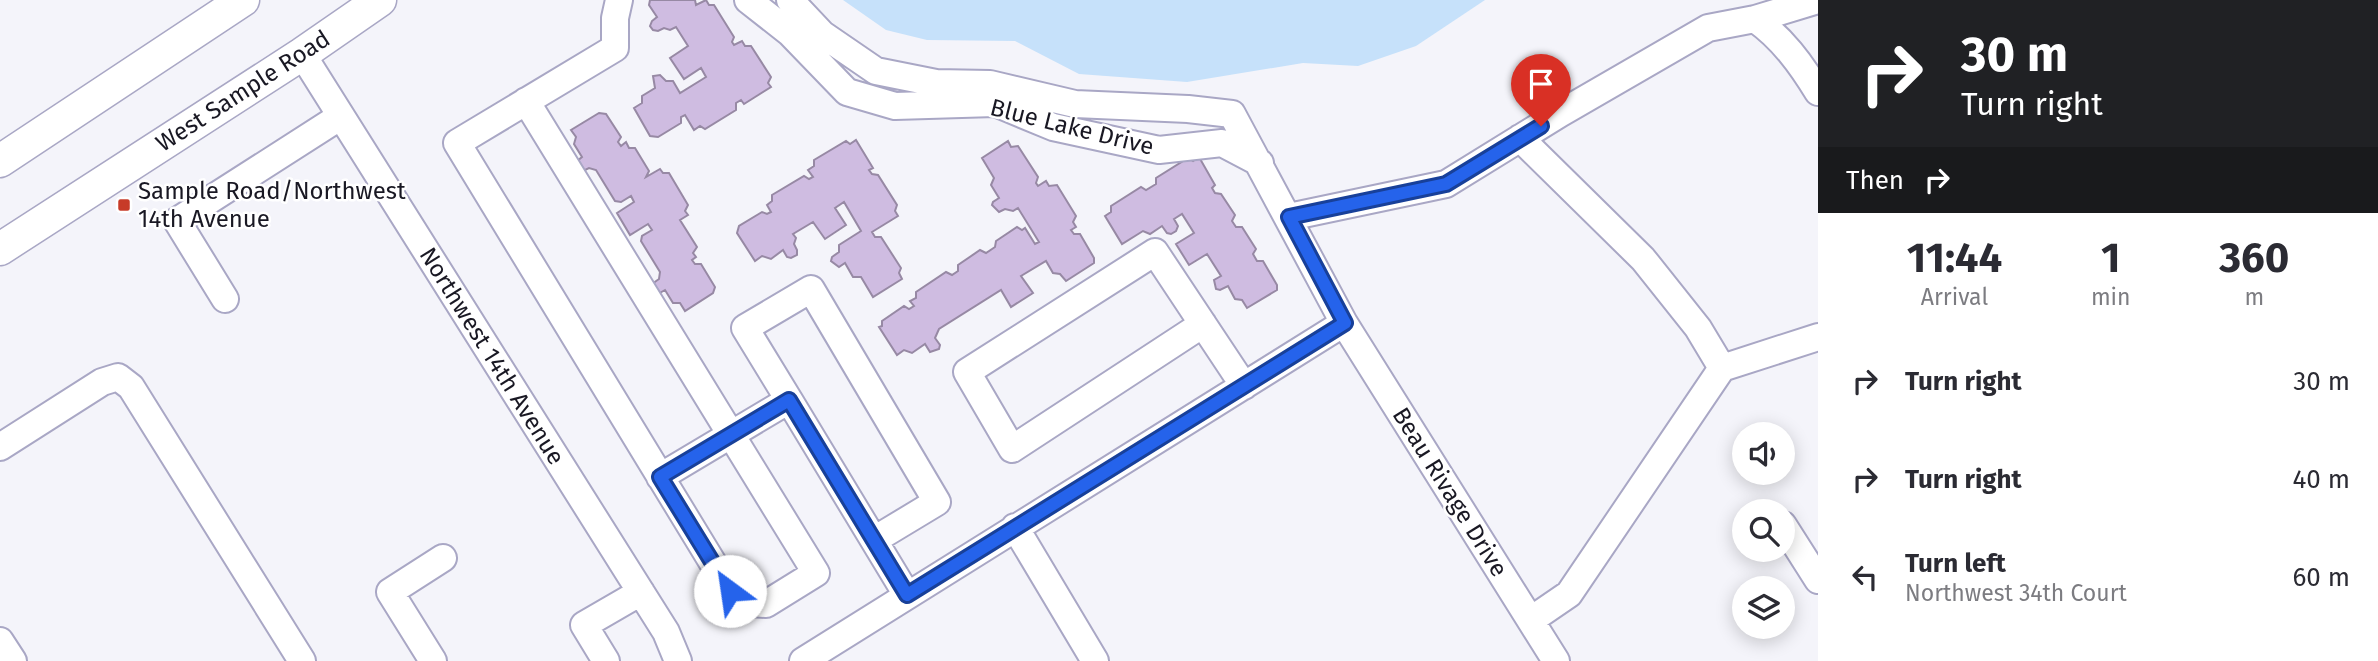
<!DOCTYPE html>
<style>
:root{--surface:#fff;--page:#f2f2f3;--text:#2b2b33;--muted:#7c7c81}
body{margin:0;font-family:"Fira Sans",sans-serif;background:var(--page);color:var(--text);height:100vh;display:flex;flex-direction:column;font-size:26px;white-space:nowrap}
*{box-sizing:border-box;margin:0}
p{font-size:23px;color:var(--muted)}
.icon{flex:none;width:38px;height:38px;fill:none;stroke:currentColor;stroke-width:2;stroke-linecap:round;stroke-linejoin:round}
.map{position:relative;flex:1;overflow:hidden}
.panel{display:flex;flex-direction:column;background:var(--surface);width:560px}
.panel>*{flex:none}
.hud{background:#202124;color:#fff;overflow:hidden}
.buttons{position:absolute;left:1732px;top:422px;display:grid;gap:14px}
.buttons a{display:grid;place-items:center;width:63px;height:63px;border-radius:50%;background:var(--surface);box-shadow:0 4px 18px #0003;font-size:35px}
.pin{position:absolute;display:grid;place-items:center;width:60px;height:60px;color:#fff;margin:-72px -30px;border-radius:50% 50% 50% 0;rotate:-45deg;box-shadow:0 0 7px #0007}
.pin .icon{rotate:45deg}
.me{position:absolute;width:77px;margin:-38px;rotate:329deg;stroke-linejoin:round;filter:drop-shadow(0 0 5px #0008)}
.turn{display:flex;align-items:center;gap:24px;height:147px;padding:0 28px;font-size:32px}
.turn .icon{width:91px;height:91px;stroke-width:2.5}
.turn b{display:block;font-size:49px;line-height:60px}
.then{display:flex;align-items:center;height:66px;padding:0 28px;background:#0003;gap:14px;font-size:26px}
.eta{display:flex;justify-content:space-evenly;align-items:center;height:119px;text-align:center}
.eta b{font-size:42px;font-weight:700;line-height:49px}
ul{padding:0;list-style:none}
li{display:flex;align-items:center;gap:21px;height:98px;padding:0 28px}
li div{flex:1}
li b{display:block;font-size:26px}
li em{font-style:normal}
main{display:flex;flex:1;min-height:0}
.map>svg:first-child{display:block}
.water{fill:#c6e1fa}
.building{fill:#cfbce1;stroke:#9789a4;stroke-width:2}
.lines{fill:none;stroke-linecap:round;stroke-linejoin:round}
.minor-casing{stroke:#a9a7c5;stroke-width:30}
.major-casing{stroke:#a9a7c5;stroke-width:35}
.minor{stroke:#fff;stroke-width:26}
.major{stroke:#fff;stroke-width:32}
.route-casing{stroke:#184099;stroke-width:18}
.route{stroke:#2563eb;stroke-width:12}
.poi-dot{fill:#c73b28;stroke:#fff;stroke-width:2.5}
.labels{text-anchor:middle;dominant-baseline:central;stroke-width:5;stroke-linejoin:round;paint-order:stroke}
.street-label{font-size:24px;fill:#191823;stroke:#fff}
.poi-label{font-size:24px;fill:#191823;stroke:#fff;text-anchor:start}
</style>
<main>
<div class="map">
<svg width="1818" height="661" viewBox="0 0 1818 661">
<rect width="100%" height="100%" fill="#f4f4fa"/>
<!-- water -->
<path class="water" d="M843,0H1485L1416,46L1358,66L1303,63L1187,82L1079,74L1015,41L927,40L886,30Z"/>
<!-- building -->
<path class="building" d="M650,0H695L696,5L706,0L709,5H714L734,37L732,42L734,45L742,41L745,46H751L771,77L768,83L771,87L744,104L741,100L736,103V110L705,129L700,126L694,130L685,115L681,117V123L658,137L650,136L634,108L642,103V96L655,88L653,76L660,75L666,81H673L680,93L706,77L701,68L684,79L670,58L688,46L676,27L670,30L664,28L658,31L653,30L650,26L652,21L657,17L649,5Z
M599,113L606,114L621,137L618,142L621,146L626,142L629,148H635L649,171L646,177L660,169L663,173H669L688,205L685,211L688,215L680,220L697,247L693,253L696,257L692,260L695,264H701L715,287L713,293L685,311L680,303H673L665,290L658,294L652,284L659,279L660,272L641,241L642,236L652,230L648,224L630,235L617,213L634,202L631,196L621,202L615,201L596,170L589,168L583,171L576,162L582,157L574,144L576,137L571,130Z
M856,140L873,168L869,170L872,174L878,175L897,205L895,211L898,216L872,232L875,237H881L901,268L899,273L902,279L873,297L861,277H853L845,263L839,267L831,261L832,257L839,252V245L861,231L844,202L835,208L846,225L825,239L813,222L793,234L796,238L794,244L797,250V255L791,258L787,257L783,250L771,259L762,256L755,261L737,233L739,226L762,212L767,214L771,212L767,205L772,201V195L804,176L809,179L813,177L808,170L814,166V160L846,141L850,144Z
M1008,141L1011,147L1018,146L1038,177L1036,183L1038,186L1046,181L1049,186L1057,185L1076,216L1073,222L1076,227L1071,230L1074,234H1080L1094,258V263L1066,281L1060,274L1053,273L1046,261L1021,276L1033,293L1011,307L1001,290L939,329L935,338L940,345L939,349L930,352L925,344L912,353L904,350L897,355L879,327L882,326V321L904,306L909,309L914,306L910,301L916,298V292L946,272L952,275L958,271V265L980,250L986,253L995,247L996,241L1017,227L1022,230L1025,228L1035,244L1039,242L1018,208L1013,211L1005,209L999,212L992,205L993,202L999,198L991,185L994,178L982,158Z
M1199,157L1215,185L1212,188L1215,193L1221,194L1235,215L1232,221L1236,227H1242L1256,249L1253,254L1257,261H1263L1277,285V290L1247,308L1242,300L1235,299L1228,286L1220,290L1216,289L1214,280L1221,276L1207,254L1189,265L1176,244L1194,233L1182,214L1174,219L1178,226L1176,231L1171,234L1167,233L1162,226L1150,234L1143,231L1122,244L1105,216L1111,212V206L1141,187L1146,190L1156,184V178L1188,158L1193,161Z"/>
<g class="lines">
<!-- minor casing -->
<g class="minor-casing">
<path id="minor" d="M748,0L790,33L847,92L895,106L995,103L1053,127L1159,150L1222,143L1260,163
M790,0L822,34L876,71L936,83L990,84L1075,104L1188,109L1232,114L1344,323L1556,661
M1755,19L1818,0
M302,54L666,632L678,661
M526,101L816,573L766,604L750,603L730,591L457,143L615,48V18L619,0
M1520,138L1643,259L1698,328L1722,368L1818,337
M1289,217L1446,184L1561,113L1708,28L1755,19C1782,38 1801,64 1818,92
M225,299L177,221L341,116
M1203,324L1012,449L967,372L1155,252L1244,386
M789,400L907,595
M0,447L102,382L118,377L131,387L302,661
M660,477L789,400L745,328L811,289L937,502L874,540
M1783,525L1818,580
M1015,527L1095,661
M1531,620L1569,594L1722,368
M0,641L13,661
M433,661L390,592L443,558
M606,661L584,625L641,592
M803,661L1344,323"/>
</g>
<!-- major casing -->
<g class="major-casing">
<path id="major" d="M0,161L243,0
M0,249L302,54L380,0"/>
</g>
<!-- minor -->
<use href="#minor" class="minor"/>
<!-- major -->
<use href="#major" class="major"/>
</g>
<g class="lines">
<!-- route casing -->
<g class="route-casing">
<path id="route" d="M730,591L660,477L789,400L907,595L1345,323L1289,217L1446,184L1541,126"/>
</g>
<!-- route -->
<use href="#route" class="route"/>
</g>
<!-- markers -->
<rect class="poi-dot" x="117" y="198" width="14" height="14" rx="3.5"/>
<g class="labels">
<!-- street labels -->
<g class="street-label">
<text transform="translate(243 91) rotate(-33)">West Sample Road</text>
<text transform="translate(1072 127) rotate(14)">Blue Lake Drive</text>
<text transform="translate(492 356) rotate(58)">Northwest 14th Avenue</text>
<text transform="translate(1450 492) rotate(58)">Beau Rivage Drive</text>
</g>
<!-- poi labels -->
<g class="poi-label">
<text x="138" y="191">Sample Road/Northwest<tspan x="138" dy="28">14th Avenue</tspan></text>
</g>
</g>
</svg>
<div class="buttons">
<a><svg class="icon" aria-label="sound" viewBox="0 0 24 24"><path d="M4 9h4l5-4v14l-5-4H4zM17 9q2 3 0 6"/></svg></a>
<a><svg class="icon" aria-label="search" viewBox="0 0 24 24"><circle cx="10" cy="10" r="6"/><path d="M15 15l6 6"/></svg></a>
<a><svg class="icon" aria-label="layers" viewBox="0 0 24 24"><path d="M12 4l9 5-9 5-9-5zM3 14l9 5 9-5"/></svg></a>
</div>
<div class="pin" style="left:1541px;top:126px;background:#d93025"><svg class="icon" aria-label="arrive" viewBox="0 0 24 24"><path d="M6 21V4h12l-3 4 3 4H6"/></svg></div>
<svg class="me" style="left:730px;top:591px" viewBox="-20 -20 40 40"><circle r="19" fill="#fff"/><path d="M0-13L10 11 0 6-10 11z" fill="#2563eb"/></svg>
</div>
<section class="panel">
<div class="hud">
<div class="turn"><svg class="icon" aria-label="right" viewBox="0 0 24 24"><path d="M7 20v-9h11M14 6l5 5-5 5"/></svg><div><b>30 m</b>Turn right</div></div>
<div class="then">Then<svg class="icon" aria-label="right" viewBox="0 0 24 24"><path d="M7 20v-9h11M14 6l5 5-5 5"/></svg></div>
</div>
<div class="eta">
<div><b>11:44</b><p>Arrival</p></div>
<div><b>1</b><p>min</p></div>
<div><b>360</b><p>m</p></div>
</div>
<ul>
<li><svg class="icon" aria-label="right" viewBox="0 0 24 24"><path d="M7 20v-9h11M14 6l5 5-5 5"/></svg><div><b>Turn right</b></div><em>30 m</em></li>
<li><svg class="icon" aria-label="right" viewBox="0 0 24 24"><path d="M7 20v-9h11M14 6l5 5-5 5"/></svg><div><b>Turn right</b></div><em>40 m</em></li>
<li><svg class="icon" aria-label="left" viewBox="0 0 24 24"><path d="M17 20v-9H6M10 6l-5 5 5 5"/></svg><div><b>Turn left</b><p>Northwest 34th Court</p></div><em>60 m</em></li>
</ul>
</section>
</main>
